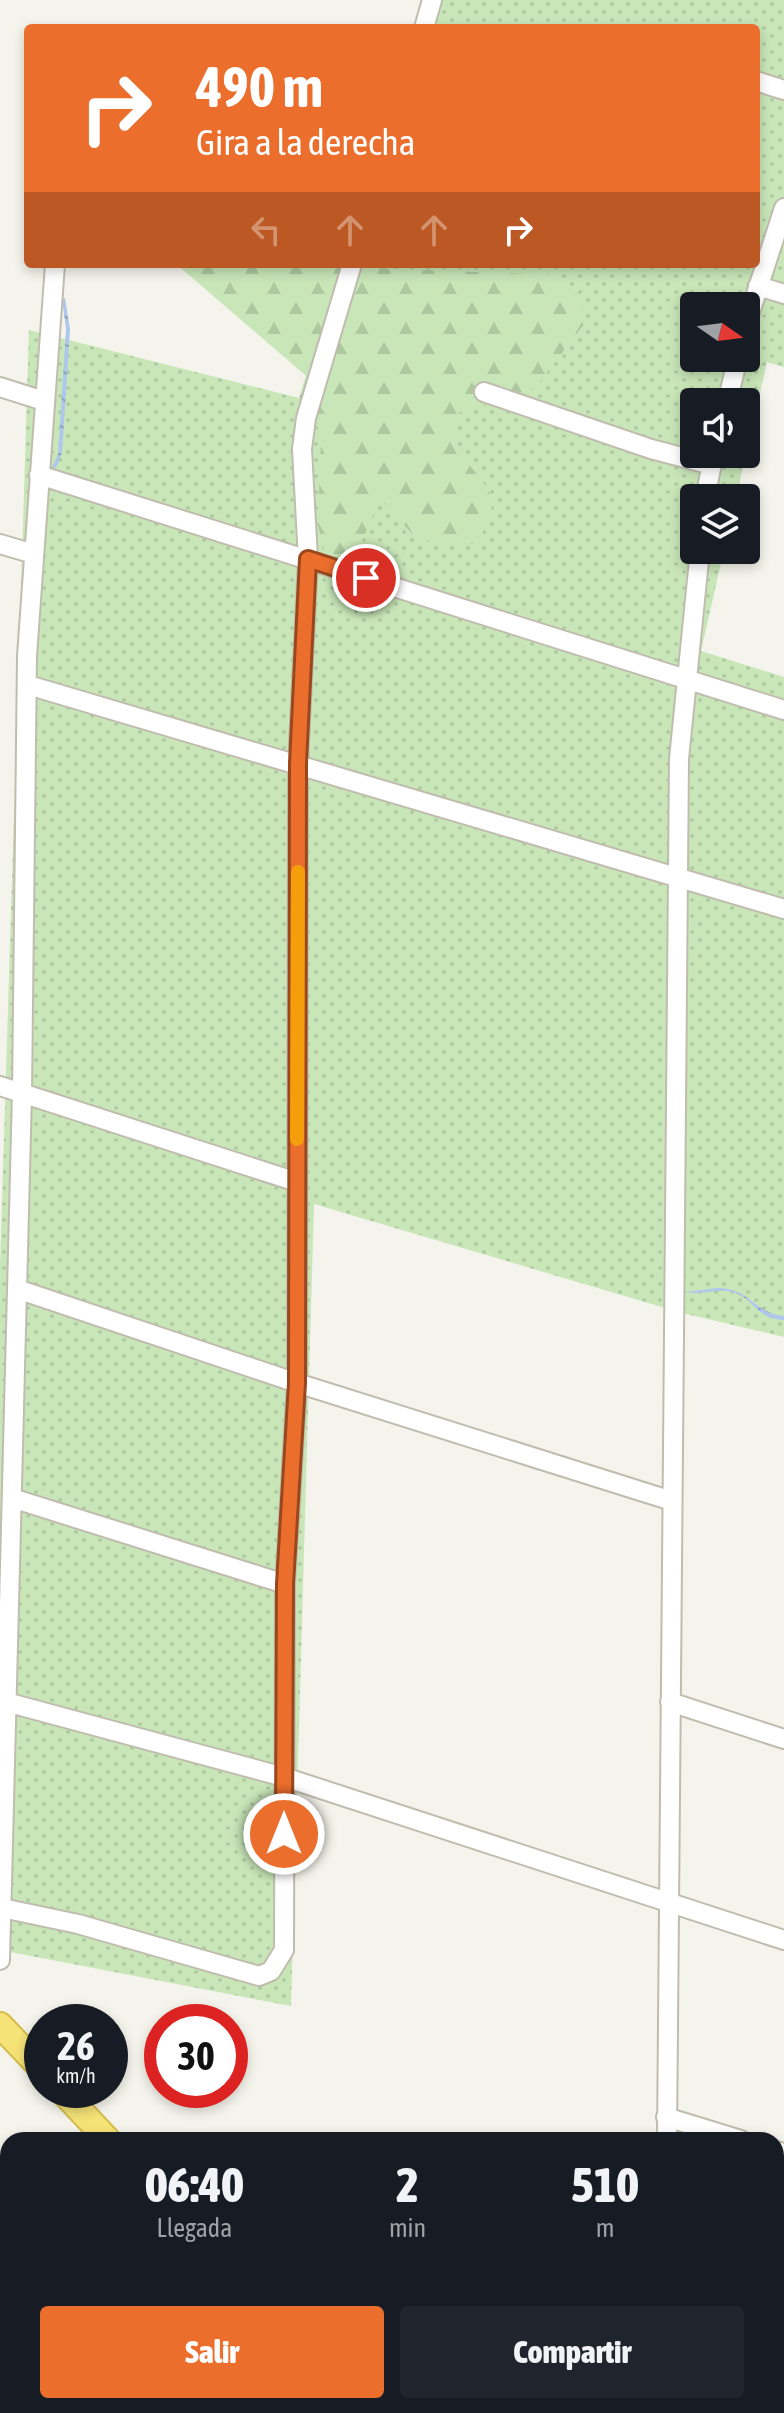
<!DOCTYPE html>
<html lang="es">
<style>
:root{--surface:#171b24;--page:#20242c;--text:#f1f3f6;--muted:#9ea1a6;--accent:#ec6e2c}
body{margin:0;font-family:"Asap Condensed",sans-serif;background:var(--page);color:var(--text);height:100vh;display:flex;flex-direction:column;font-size:30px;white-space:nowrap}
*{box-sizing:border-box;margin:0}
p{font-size:26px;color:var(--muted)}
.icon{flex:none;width:44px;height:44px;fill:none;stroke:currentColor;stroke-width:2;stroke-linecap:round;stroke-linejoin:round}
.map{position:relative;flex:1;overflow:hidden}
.panel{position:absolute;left:0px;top:2132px;width:784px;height:282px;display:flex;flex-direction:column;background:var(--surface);border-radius:24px 24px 0 0;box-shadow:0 4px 12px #0003}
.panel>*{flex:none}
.banner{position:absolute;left:24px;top:24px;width:736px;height:244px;border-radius:8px;box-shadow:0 4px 12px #0003;background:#ec6e2c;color:#fff;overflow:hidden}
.needle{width:52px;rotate:104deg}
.controls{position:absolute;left:680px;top:292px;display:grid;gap:16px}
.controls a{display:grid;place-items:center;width:80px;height:80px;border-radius:8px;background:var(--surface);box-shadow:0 4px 12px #0003;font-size:40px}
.speed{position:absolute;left:24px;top:2004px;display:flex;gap:16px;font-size:40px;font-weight:700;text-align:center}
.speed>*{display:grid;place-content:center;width:104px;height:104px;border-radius:50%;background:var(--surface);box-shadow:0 4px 12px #0003;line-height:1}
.speed small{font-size:20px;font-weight:400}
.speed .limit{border:12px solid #d22;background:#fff;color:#111}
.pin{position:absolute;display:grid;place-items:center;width:68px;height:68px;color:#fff;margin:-34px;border:4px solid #fff;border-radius:50%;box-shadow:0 2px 8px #0007}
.me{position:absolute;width:88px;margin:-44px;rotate:0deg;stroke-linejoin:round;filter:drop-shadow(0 0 6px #0008)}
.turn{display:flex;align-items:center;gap:28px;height:168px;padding:0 40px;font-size:36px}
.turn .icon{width:104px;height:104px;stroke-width:2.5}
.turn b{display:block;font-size:56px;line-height:68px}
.lanes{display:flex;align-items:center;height:76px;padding:0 40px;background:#0003;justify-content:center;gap:40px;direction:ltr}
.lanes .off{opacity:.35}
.eta{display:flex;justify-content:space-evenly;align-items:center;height:136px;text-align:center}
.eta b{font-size:48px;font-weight:800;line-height:56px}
.action{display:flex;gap:16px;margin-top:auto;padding:16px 40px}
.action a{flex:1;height:92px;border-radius:8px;background:var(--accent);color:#fff;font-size:32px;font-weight:800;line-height:92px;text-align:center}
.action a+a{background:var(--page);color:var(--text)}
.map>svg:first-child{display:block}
.grass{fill:url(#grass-dots);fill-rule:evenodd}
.forest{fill:url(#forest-firs)}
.water{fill:url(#water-ripples)}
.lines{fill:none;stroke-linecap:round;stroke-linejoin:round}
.minor-casing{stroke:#c0bdaf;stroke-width:22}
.highway-casing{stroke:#d4bb47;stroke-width:28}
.minor{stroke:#fff;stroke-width:18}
.highway{stroke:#f5e377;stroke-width:24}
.route-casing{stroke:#99481d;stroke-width:20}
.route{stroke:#ec6e2c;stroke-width:14}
.slow{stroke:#f59e0b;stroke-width:14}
</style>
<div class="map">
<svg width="784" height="2413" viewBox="0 0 784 2413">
<defs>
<pattern id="grass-dots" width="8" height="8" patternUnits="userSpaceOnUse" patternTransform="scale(2)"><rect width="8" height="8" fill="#c8e6b8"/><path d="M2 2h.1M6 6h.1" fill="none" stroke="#adc79f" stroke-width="1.8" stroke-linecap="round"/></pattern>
<pattern id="forest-firs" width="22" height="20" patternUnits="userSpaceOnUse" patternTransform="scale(2)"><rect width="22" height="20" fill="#c8e6b8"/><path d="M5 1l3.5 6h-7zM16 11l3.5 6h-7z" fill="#adc79f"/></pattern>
<pattern id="water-ripples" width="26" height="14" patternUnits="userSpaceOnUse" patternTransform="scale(2)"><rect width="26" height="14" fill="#adc7ed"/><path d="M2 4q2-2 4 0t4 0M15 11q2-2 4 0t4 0" fill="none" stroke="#8fa3c1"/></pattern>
</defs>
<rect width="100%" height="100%" fill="#f5f4ec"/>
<!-- grass -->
<path class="grass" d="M421,0H784V367L767,362L736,498H694V550H724L701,651L784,677V1337L682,1313L314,1204L291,2006L0,1950V1267L29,330L299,398L340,264H756V28H413ZM694,306H746V358H694ZM694,402H746V454H694Z"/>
<!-- forest -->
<path class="forest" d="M176,264H364L375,268L553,275L578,294L585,323L535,388L455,414C455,423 453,437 457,445C480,490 511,488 476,544L418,540L380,499L356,555L329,570L318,525L321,435L312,381Z"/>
<!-- water -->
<path class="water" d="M65,298L70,329L62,453L56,468L52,467L58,455L66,329L62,299Z
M718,1288C752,1289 753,1313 784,1316V1320C755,1318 757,1302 736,1293C720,1287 702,1296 686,1292Z"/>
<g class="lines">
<!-- minor casing -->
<g class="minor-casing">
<path id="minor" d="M424,28L432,0
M756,81L784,90
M758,286L784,294
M746,325L784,208
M0,387L44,401
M484,392L651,449L712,465
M727,402L738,358
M39,475L784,710
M705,498L714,454
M0,544L34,554
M28,685L784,909
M0,1086L297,1182
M17,1289L297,1383L672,1501
M12,1498L285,1584
M6,1702L284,1777L784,1940
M670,1702L784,1739
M2,1908L78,1924L259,1976L271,1971L284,1950L285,1584L297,1383L298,763L308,559L302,449L306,418L352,264
M0,1960L22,1093L27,656L55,264
M666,2117L741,2140
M667,2140L679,759L700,550
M776,2151L784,2153
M662,2413V2406"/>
</g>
<!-- highway casing -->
<g class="highway-casing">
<path id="highway" d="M0,2025L42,2069
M61,2090L108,2140
M357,2406L364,2413"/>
</g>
<!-- minor -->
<use href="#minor" class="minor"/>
<!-- highway -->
<use href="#highway" class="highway"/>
</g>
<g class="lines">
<!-- route casing -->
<g class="route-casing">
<path id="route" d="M284,1834L285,1584L297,1383L298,763L308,559L366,578"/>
</g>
<!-- route -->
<use href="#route" class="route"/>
<!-- slow -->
<path class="slow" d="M297,1139L298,872"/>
</g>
</svg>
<div class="controls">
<a><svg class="needle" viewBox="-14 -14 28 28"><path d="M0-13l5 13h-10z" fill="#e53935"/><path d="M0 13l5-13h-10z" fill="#9ea1a6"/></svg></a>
<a><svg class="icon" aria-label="sound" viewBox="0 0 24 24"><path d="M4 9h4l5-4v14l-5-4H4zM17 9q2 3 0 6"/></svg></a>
<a><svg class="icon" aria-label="layers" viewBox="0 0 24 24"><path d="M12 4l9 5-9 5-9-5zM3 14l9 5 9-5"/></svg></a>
</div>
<div class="speed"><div>26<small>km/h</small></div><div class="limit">30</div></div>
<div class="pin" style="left:366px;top:578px;background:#d93025"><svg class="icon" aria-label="arrive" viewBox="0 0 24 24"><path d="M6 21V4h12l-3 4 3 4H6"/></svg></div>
<svg class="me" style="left:284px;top:1834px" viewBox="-20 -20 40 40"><circle r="17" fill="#ec6e2c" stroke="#fff" stroke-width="3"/><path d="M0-11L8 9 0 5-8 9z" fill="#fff"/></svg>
<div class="banner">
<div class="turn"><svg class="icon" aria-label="right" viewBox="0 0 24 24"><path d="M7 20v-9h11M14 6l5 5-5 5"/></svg><div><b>490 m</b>Gira a la derecha</div></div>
<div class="lanes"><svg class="icon off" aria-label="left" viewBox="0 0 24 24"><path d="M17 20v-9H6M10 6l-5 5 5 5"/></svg><svg class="icon off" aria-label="ahead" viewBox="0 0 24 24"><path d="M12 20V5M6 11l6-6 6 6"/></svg><svg class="icon off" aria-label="ahead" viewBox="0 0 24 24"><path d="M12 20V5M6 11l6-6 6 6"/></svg><svg class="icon" aria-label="right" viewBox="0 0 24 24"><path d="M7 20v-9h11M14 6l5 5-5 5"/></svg></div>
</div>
<section class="panel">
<div class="eta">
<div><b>06:40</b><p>Llegada</p></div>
<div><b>2</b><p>min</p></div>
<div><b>510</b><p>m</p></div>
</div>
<div class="action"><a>Salir</a><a>Compartir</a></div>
</section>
</div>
